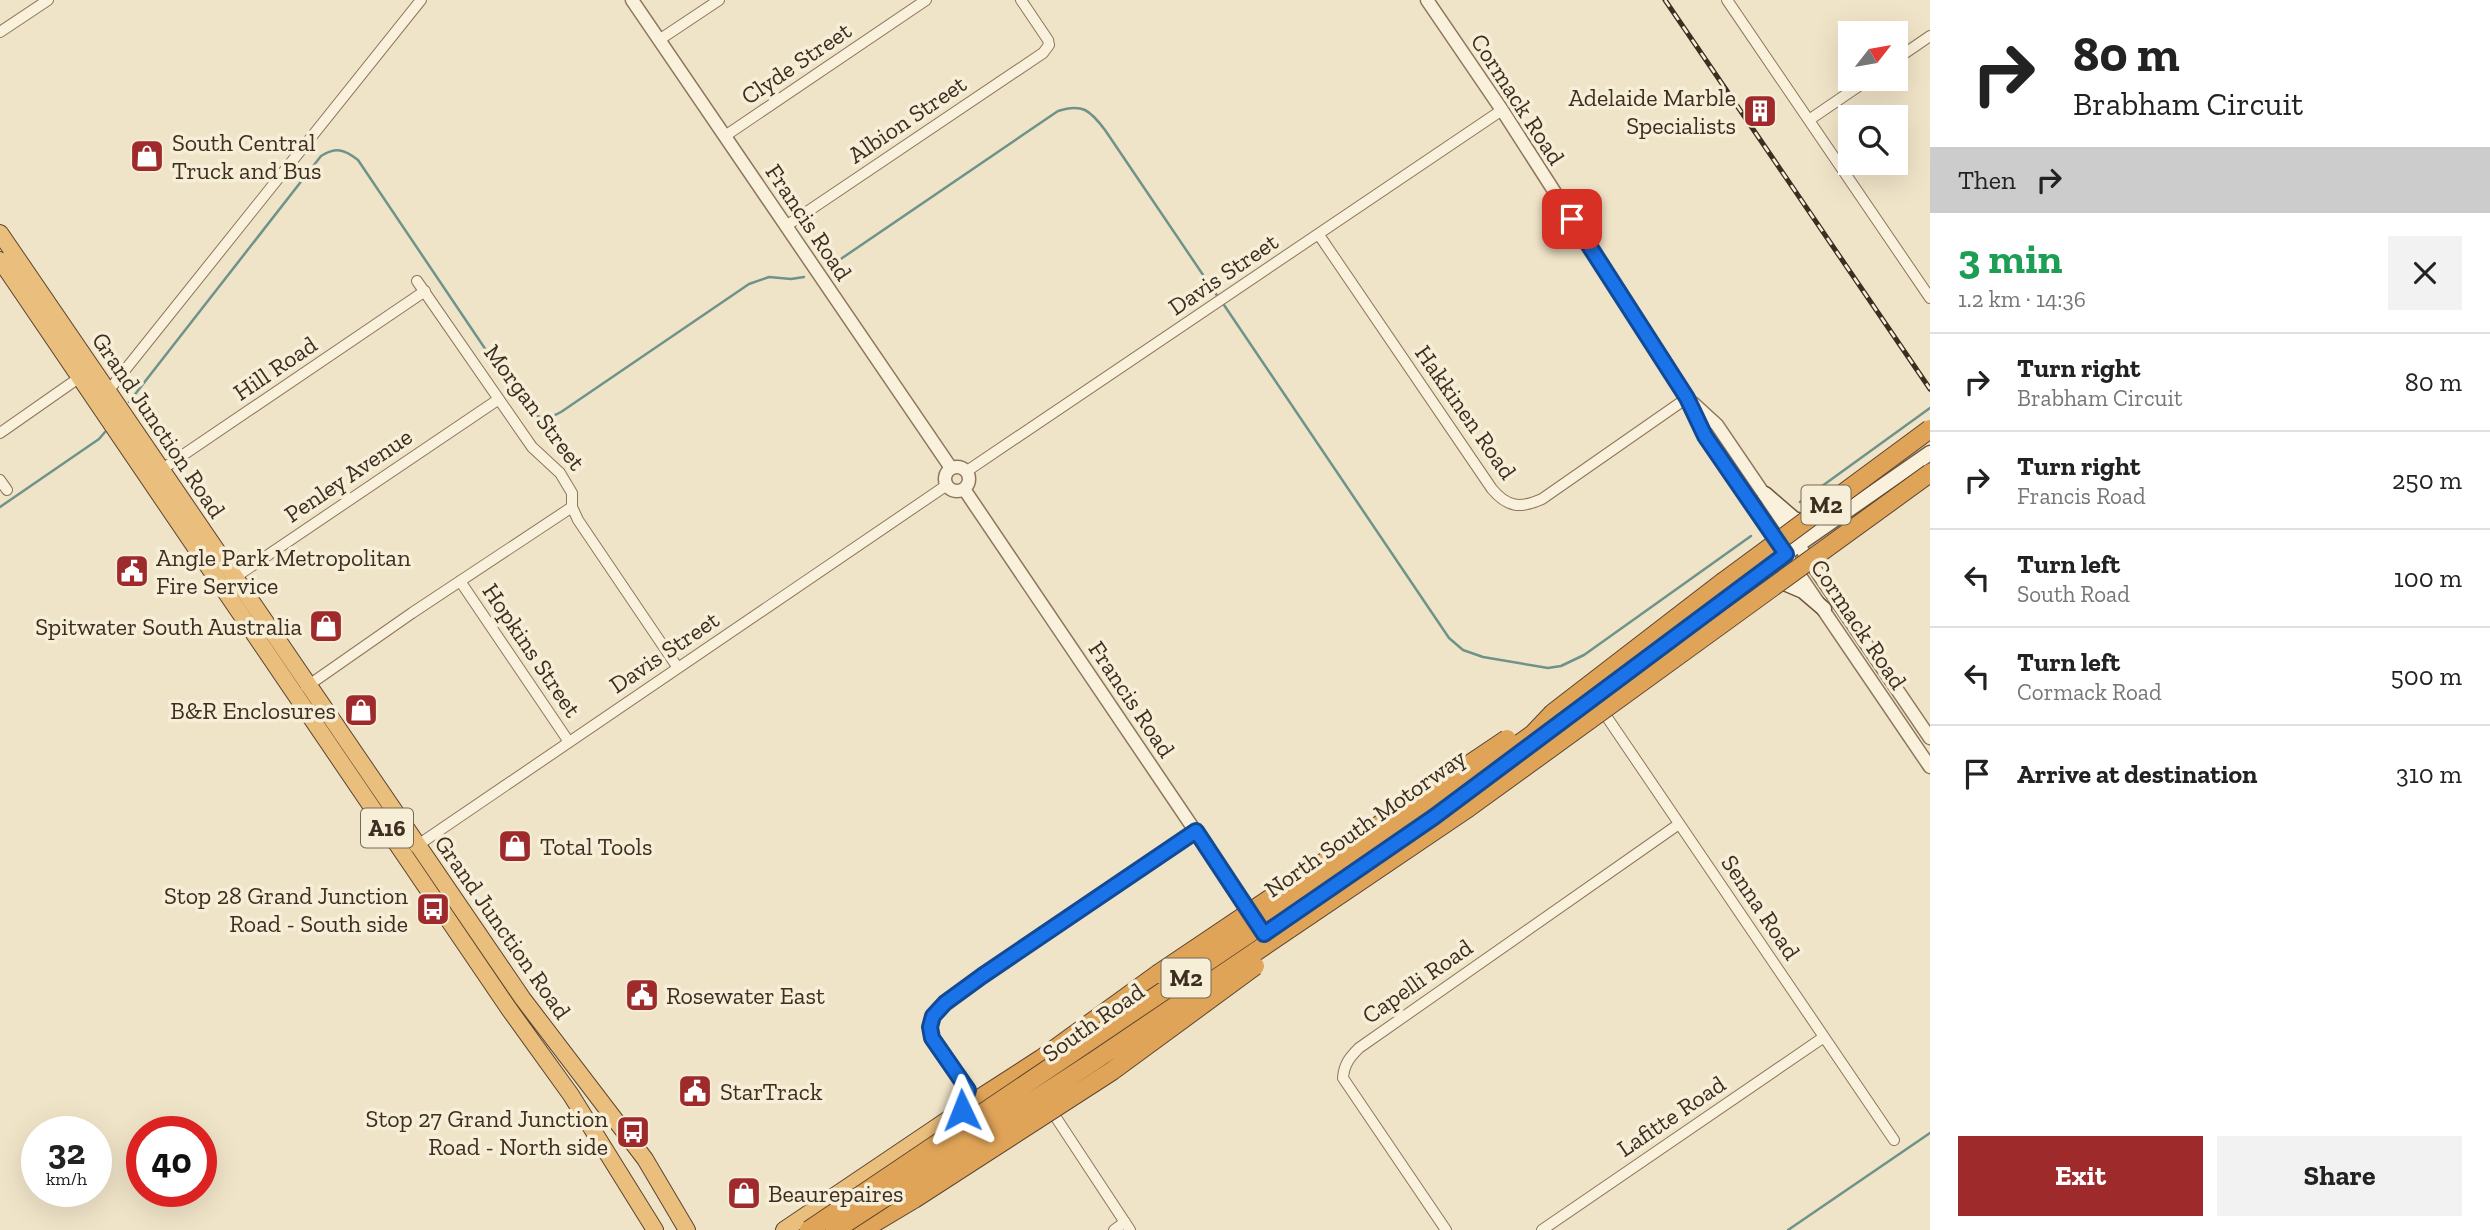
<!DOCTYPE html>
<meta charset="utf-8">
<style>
:root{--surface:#fff;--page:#f2f2f2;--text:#222;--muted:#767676;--line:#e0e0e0;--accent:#9e2a2b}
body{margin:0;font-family:"Zilla Slab",serif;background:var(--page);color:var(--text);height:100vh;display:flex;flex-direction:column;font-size:26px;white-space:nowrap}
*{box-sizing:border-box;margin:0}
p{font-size:23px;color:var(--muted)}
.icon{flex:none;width:38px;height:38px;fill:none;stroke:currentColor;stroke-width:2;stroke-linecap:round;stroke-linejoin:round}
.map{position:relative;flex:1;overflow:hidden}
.details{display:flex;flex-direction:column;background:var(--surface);width:560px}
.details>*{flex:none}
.hud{background:#fff;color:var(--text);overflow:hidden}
.needle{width:46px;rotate:59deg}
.fabs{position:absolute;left:1838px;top:21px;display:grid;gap:14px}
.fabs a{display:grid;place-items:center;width:70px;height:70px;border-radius:0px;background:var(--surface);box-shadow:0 7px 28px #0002;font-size:35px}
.speed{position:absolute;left:21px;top:1116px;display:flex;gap:14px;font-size:35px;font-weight:700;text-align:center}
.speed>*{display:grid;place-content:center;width:91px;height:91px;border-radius:50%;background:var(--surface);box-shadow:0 7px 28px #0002;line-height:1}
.speed small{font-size:18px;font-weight:400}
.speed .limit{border:10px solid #d22;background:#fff;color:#111}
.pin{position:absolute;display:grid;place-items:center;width:60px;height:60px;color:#fff;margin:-30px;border-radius:14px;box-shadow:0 4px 10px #0006}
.me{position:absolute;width:77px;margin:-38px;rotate:358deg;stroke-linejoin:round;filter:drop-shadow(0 0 5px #0008)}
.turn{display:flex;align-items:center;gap:24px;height:147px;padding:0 28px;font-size:32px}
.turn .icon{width:91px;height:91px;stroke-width:2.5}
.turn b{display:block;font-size:49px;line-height:60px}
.then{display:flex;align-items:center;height:66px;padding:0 28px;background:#0003;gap:14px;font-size:26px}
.round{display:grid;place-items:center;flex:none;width:74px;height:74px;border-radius:0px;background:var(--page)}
.summary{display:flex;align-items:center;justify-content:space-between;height:119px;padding:0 28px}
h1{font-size:42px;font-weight:700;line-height:52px;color:#1e9e55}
.button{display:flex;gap:14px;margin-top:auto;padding:14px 28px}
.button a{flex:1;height:80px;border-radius:0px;background:var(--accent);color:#fff;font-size:28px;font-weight:700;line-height:80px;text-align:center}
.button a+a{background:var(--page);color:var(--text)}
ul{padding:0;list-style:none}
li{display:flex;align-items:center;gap:21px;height:98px;padding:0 28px;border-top:2px solid var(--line)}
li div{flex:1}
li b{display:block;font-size:26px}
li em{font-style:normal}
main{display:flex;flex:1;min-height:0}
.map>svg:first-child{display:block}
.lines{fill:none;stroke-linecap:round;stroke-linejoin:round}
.stream{stroke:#6f938a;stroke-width:2.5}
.minor-casing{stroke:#8d765c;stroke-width:12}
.tertiary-casing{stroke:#8d765c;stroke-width:15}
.secondary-casing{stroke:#6f573f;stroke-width:17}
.trunk-casing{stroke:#5b4430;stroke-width:18}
.motorway-casing{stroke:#5b4430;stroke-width:20}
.minor{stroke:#faf1dc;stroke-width:10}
.tertiary{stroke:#faf1dc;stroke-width:12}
.secondary{stroke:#faf1dc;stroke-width:14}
.trunk{stroke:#eabe7c;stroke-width:16}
.motorway{stroke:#e0a458;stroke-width:18}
.rail-casing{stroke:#3d2e20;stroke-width:5}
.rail{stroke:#f7eed8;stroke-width:2.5;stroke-dasharray:8;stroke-linecap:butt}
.motorway-bridge-casing{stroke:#5b4430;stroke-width:20;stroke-linecap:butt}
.motorway-bridge{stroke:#e0a458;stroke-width:18}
.route-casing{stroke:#114b97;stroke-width:18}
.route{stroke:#1a73e8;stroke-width:12}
.labels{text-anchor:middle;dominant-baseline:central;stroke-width:7;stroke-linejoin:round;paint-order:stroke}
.shield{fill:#f7eed8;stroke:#756857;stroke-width:2}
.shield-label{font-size:23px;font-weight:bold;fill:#3d2e20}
.street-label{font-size:24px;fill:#3d2e20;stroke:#f7eed8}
.poi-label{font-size:24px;fill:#3d2e20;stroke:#f7eed8;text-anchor:start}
</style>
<main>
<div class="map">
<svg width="1930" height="1230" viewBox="0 0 1930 1230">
<rect width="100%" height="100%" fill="#f0e4c8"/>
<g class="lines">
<!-- stream -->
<path class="stream" d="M829,267L1058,111C1082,103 1090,110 1105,130L1218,297
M1222,302L1449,638L1463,650L1483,657L1548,668L1561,666L1584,655L1751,536
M129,402L321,156C336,147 344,149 358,160L525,408C538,420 547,420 561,412L749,284L769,277L791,279L804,277
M1800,502L1930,408
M0,507L99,439L105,432
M1788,1230L1930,1133"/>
<!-- minor casing -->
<g class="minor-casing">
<path id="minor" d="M1727,0L1930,298
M0,32L48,0
M659,40L719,0
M1895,60L1930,36
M1809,120L1869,79
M725,136L926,0
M786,226L1043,53L1049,45L1048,40L1021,0
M1319,235L1492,489C1507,507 1520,509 1542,499L1687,398
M417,281L532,447L560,473L572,493V507L578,520L678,668
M105,395L421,0
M0,433L83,375
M967,471L1502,110
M158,472L425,291
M0,480L7,490
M231,580L499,399
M460,581L569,742
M306,687L412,613L572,507
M1600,707L1894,1140
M415,847L947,485
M1049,1107L1130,1230
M1114,1230L1125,1222
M1446,1230L1343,1078C1344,1064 1350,1057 1359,1048L1679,824
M1542,1230L1824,1037"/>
</g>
<!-- tertiary casing -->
<g class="tertiary-casing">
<path id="tertiary" d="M632,0L951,468
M1427,0L1502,110L1687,398L1705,436L1930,767
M1693,403L1717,425L1930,738
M945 479a12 12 0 1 1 24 0a12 12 0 1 1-24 0Z
M964,489L1254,918
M968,1090L932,1038L930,1027L933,1016L945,1003L982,976L1196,831"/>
</g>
<!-- secondary casing -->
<g class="secondary-casing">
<path id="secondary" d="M1765,494L1794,519L1810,523
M1775,579L1803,591L1824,609
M1531,745L1799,544L1930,453
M1354,872L1434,817L1506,764"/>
</g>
<!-- trunk casing -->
<g class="trunk-casing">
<path id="trunk" d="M0,233L523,999L645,1159L687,1230
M0,260L509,1009L571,1095L655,1230
M784,1230L962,1110"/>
</g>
<!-- motorway casing -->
<g class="motorway-casing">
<path id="motorway" d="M1553,713L1723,582
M962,1110L1041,1059L1158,974
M862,1230L914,1199"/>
</g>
<!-- minor -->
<use href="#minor" class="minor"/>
<!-- tertiary -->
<use href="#tertiary" class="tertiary"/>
<!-- secondary -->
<use href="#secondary" class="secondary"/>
<!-- trunk -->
<use href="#trunk" class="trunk"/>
<!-- motorway -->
<use href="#motorway" class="motorway"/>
<!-- rail casing -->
<g class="rail-casing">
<path id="rail" d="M1665,0L1930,389"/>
</g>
<!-- rail -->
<use href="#rail" class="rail"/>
<!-- motorway-bridge casing -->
<g class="motorway-bridge-casing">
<path id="motorway-bridge" d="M1723,582L1930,429
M1158,974L1507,739
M914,1199L1112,1071L1255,966
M809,1230L1330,879L1533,734L1553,713
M835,1230L1094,1061L1468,808L1930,473"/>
</g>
<!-- motorway-bridge -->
<use href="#motorway-bridge" class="motorway-bridge"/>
</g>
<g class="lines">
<!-- route casing -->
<g class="route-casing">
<path id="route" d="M962,1110L968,1090L932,1038L930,1027L933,1016L945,1003L982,976L1196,831L1264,934L1434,817L1786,554L1705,436L1687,398L1572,219"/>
</g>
<!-- route -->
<use href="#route" class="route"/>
</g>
<!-- icons -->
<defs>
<g id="building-square" transform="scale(1.75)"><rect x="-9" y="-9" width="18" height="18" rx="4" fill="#9e2a2b" stroke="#f7eed8"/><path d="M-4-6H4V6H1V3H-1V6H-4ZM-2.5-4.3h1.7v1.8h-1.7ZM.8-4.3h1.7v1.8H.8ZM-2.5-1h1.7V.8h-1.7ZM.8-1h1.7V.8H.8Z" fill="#fff"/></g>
<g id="shop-square" transform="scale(1.75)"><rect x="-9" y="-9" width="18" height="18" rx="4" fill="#9e2a2b" stroke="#f7eed8"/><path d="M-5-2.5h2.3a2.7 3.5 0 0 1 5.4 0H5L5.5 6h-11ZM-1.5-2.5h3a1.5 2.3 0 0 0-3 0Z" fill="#fff"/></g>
<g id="civic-square" transform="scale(1.75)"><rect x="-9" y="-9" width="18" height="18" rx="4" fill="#9e2a2b" stroke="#f7eed8"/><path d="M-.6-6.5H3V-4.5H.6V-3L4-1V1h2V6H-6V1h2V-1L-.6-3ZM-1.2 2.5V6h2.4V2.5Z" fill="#fff"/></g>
<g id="bus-square" transform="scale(1.75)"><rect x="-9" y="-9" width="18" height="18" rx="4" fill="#9e2a2b" stroke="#f7eed8"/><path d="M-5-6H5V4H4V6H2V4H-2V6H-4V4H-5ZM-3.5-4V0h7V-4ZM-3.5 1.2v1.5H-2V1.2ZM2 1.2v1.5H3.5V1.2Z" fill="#fff"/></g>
</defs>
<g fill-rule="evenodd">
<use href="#building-square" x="1760" y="111"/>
<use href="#shop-square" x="147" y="156"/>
<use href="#civic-square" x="132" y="571"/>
<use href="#shop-square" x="326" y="626"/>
<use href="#shop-square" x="361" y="710"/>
<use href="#shop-square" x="515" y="846"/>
<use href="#bus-square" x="433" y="909"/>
<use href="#civic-square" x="642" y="995"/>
<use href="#civic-square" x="695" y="1091"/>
<use href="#bus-square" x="633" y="1132"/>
<use href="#shop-square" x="744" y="1193"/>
</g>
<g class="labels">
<!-- shield labels -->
<g class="shield">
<rect x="1801.5" y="485.5" width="49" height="39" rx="5"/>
<rect x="361" y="808.5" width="52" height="39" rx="5"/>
<rect x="1161.5" y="958.5" width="49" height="39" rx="5"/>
</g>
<g class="shield-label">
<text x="1826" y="505">M2</text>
<text x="387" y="828">A16</text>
<text x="1186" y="978">M2</text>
</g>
<!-- street labels -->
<g class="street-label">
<text transform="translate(796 63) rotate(-34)">Clyde Street</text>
<text transform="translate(1518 99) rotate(57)">Cormack Road</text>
<text transform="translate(907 119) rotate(-34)">Albion Street</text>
<text transform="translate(809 222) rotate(56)">Francis Road</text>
<text transform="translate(1223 274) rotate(-34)">Davis Street</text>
<text transform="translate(275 368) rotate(-34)">Hill Road</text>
<text transform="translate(535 407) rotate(53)">Morgan Street</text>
<text transform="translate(1466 412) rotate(55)">Hakkinen Road</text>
<text transform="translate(159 425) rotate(56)">Grand Junction Road</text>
<text transform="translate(348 475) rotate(-34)">Penley Avenue</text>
<text transform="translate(1859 624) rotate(56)">Cormack Road</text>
<text transform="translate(532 650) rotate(56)">Hopkins Street</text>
<text transform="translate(664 652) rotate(-34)">Davis Street</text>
<text transform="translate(1132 699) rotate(56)">Francis Road</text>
<text transform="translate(1365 823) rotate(-35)">North South Motorway</text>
<text transform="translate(1761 907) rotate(56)">Senna Road</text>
<text transform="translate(503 927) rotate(55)">Grand Junction Road</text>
<text transform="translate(1417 981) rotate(-35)">Capelli Road</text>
<text transform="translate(1093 1022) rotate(-35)">South Road</text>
<text transform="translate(1671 1116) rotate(-34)">Lafitte Road</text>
</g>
<!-- poi labels -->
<g class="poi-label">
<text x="1736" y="97" text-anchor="end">Adelaide Marble<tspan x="1736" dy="28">Specialists</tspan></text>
<text x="172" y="142">South Central<tspan x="172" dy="28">Truck and Bus</tspan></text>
<text x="156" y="557">Angle Park Metropolitan<tspan x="156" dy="28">Fire Service</tspan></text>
<text x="302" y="626" text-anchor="end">Spitwater South Australia</text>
<text x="336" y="710" text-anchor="end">B&amp;R Enclosures</text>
<text x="540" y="846">Total Tools</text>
<text x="408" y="895" text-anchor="end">Stop 28 Grand Junction<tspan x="408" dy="28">Road - South side</tspan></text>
<text x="666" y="995">Rosewater East</text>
<text x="720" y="1091">StarTrack</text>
<text x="608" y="1118" text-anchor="end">Stop 27 Grand Junction<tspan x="608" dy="28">Road - North side</tspan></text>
<text x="768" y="1193">Beaurepaires</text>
</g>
</g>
</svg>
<div class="fabs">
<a><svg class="needle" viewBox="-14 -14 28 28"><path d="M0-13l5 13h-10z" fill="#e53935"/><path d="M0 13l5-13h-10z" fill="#767676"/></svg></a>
<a><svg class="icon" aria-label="search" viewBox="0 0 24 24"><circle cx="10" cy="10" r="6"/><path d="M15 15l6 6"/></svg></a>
</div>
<div class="speed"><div>32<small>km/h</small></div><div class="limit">40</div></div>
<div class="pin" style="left:1572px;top:219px;background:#d93025"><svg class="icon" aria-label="arrive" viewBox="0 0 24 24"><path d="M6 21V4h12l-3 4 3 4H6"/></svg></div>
<svg class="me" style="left:962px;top:1110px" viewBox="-20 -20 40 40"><path d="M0-17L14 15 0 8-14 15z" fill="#1a73e8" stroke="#fff" stroke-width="4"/></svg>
</div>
<section class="details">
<div class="hud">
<div class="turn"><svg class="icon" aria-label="right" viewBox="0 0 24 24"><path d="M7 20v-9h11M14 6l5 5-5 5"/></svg><div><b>80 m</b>Brabham Circuit</div></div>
<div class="then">Then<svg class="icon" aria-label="right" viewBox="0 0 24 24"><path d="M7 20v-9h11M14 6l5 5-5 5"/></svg></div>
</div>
<div class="summary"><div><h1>3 min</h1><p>1.2 km · 14:36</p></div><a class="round"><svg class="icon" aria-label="close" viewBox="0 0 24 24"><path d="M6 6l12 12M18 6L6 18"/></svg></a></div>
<ul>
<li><svg class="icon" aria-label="right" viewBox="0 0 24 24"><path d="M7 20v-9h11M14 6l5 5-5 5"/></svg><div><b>Turn right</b><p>Brabham Circuit</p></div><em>80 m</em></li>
<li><svg class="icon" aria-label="right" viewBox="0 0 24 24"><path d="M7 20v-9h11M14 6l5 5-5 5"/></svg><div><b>Turn right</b><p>Francis Road</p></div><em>250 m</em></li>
<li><svg class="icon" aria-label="left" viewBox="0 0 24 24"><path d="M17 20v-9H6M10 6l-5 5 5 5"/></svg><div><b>Turn left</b><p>South Road</p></div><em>100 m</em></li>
<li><svg class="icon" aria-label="left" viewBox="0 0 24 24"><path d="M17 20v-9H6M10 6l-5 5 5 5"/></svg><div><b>Turn left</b><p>Cormack Road</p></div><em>500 m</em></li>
<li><svg class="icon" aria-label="arrive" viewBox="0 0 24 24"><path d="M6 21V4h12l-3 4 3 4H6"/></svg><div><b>Arrive at destination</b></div><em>310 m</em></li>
</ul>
<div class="button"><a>Exit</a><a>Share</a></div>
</section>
</main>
